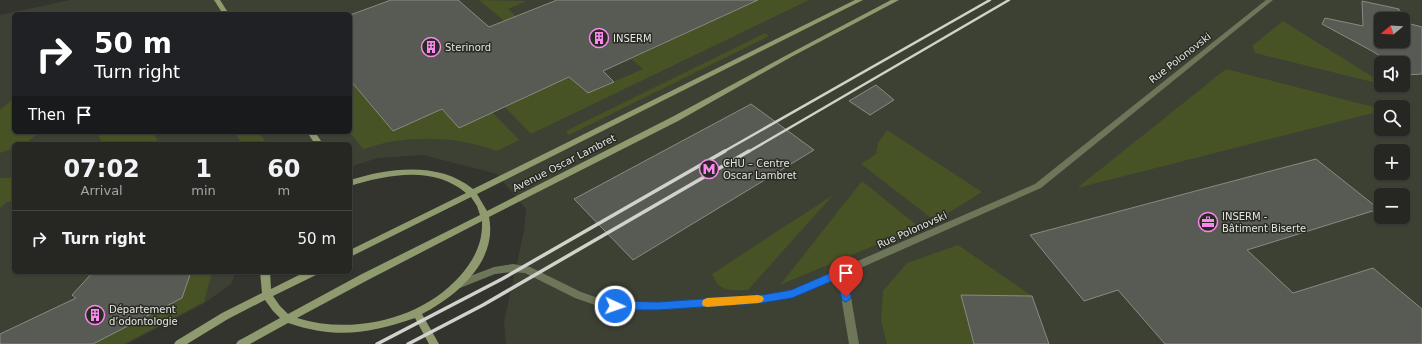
<!DOCTYPE html>
<meta charset="utf-8">
<style>
:root{--surface:#262722;--page:#2e2f2a;--text:#f1f3f6;--muted:#a4a5a5;--line:#424440}
body{margin:0;font-family:"DejaVu Sans",sans-serif;background:var(--page);color:var(--text);height:100vh;display:flex;flex-direction:column;font-size:15px;white-space:nowrap}
*{box-sizing:border-box;margin:0}
p{font-size:13px;color:var(--muted)}
.icon{flex:none;width:22px;height:22px;fill:none;stroke:currentColor;stroke-width:2;stroke-linecap:round;stroke-linejoin:round}
.map{position:relative;flex:1;overflow:hidden}
.sheet{position:absolute;left:12px;top:142px;width:340px;height:132px;display:flex;flex-direction:column;background:var(--surface);border-radius:6px;box-shadow:0 1px 3px #0004,0 0 0 1px var(--line)}
.sheet>*{flex:none}
.hud{position:absolute;left:12px;top:12px;width:340px;height:122px;border-radius:6px;box-shadow:0 1px 3px #0004,0 0 0 1px var(--line);background:#202124;color:#fff;overflow:hidden}
.needle{width:26px;rotate:252deg}
.controls{position:absolute;left:1374px;top:12px;display:grid;gap:8px}
.controls a{display:grid;place-items:center;width:36px;height:36px;border-radius:6px;background:var(--surface);box-shadow:0 1px 3px #0004,0 0 0 1px var(--line);font-size:20px}
.pin{position:absolute;display:grid;place-items:center;width:34px;height:34px;color:#fff;margin:-41px -17px;border-radius:50% 50% 50% 0;rotate:-45deg;box-shadow:0 0 4px #0007}
.pin .icon{rotate:45deg}
.me{position:absolute;width:44px;margin:-22px;rotate:93deg;stroke-linejoin:round;filter:drop-shadow(0 0 3px #0008)}
.turn{display:flex;align-items:center;gap:14px;height:84px;padding:0 16px;font-size:18px}
.turn .icon{width:52px;height:52px;stroke-width:2.5}
.turn b{display:block;font-size:28px;line-height:34px}
.then{display:flex;align-items:center;height:38px;padding:0 16px;background:#0003;gap:8px;font-size:15px}
.eta{display:flex;justify-content:space-evenly;align-items:center;height:68px;text-align:center}
.eta b{font-size:24px;font-weight:800;line-height:28px}
ul{padding:0;list-style:none}
li{display:flex;align-items:center;gap:12px;height:56px;padding:0 16px;border-top:1px solid var(--line)}
li div{flex:1}
li b{display:block;font-size:15px}
li em{font-style:normal}
.map>svg:first-child{display:block}
.built{fill:#3d4134;fill-rule:evenodd}
.green{fill:#475225}
.building{fill:#585b53;stroke:#888b82}
.lines{fill:none;stroke-linecap:round;stroke-linejoin:round}
.street{fill:#6e765a;fill-rule:evenodd}
.secondary{fill:#8f9b6e;fill-rule:evenodd}
.rail-far1{stroke:#d0d2cc;stroke-width:2.5}
.rail{stroke:#d0d2cc;stroke-width:3.5}
.route{fill:#1a73e8;stroke:#114b97}
.slow{fill:#f59e0b}
.labels{text-anchor:middle;dominant-baseline:central;stroke-width:3;stroke-linejoin:round;paint-order:stroke}
.poi-label{font-size:10px;fill:#e5e7e2;stroke:#282a23;text-anchor:start}
.street-label{font-size:10px;fill:#e5e7e2;stroke:#282a23}
</style>
<div class="map">
<svg width="1422" height="344" viewBox="0 0 1422 344">
<rect width="100%" height="100%" fill="#32342d"/>
<!-- built -->
<path class="built" d="M70,0H1422V344H506L504,322L524,231L526,209L497,174L423,155L378,158L350,167V144H14V272H236L231,284L203,304L127,344H0V15ZM14,14H350V132H14ZM1381,19H1403V41H1381ZM1381,63H1403V85H1381ZM1381,107H1403V129H1381ZM1381,151H1403V173H1381ZM1381,195H1403V217H1381Z"/>
<!-- green -->
<path class="green" d="M479,0L527,1L508,9L516,16L504,22L588,93L643,69L631,59L758,0H809L531,134L505,107L546,88L489,27L504,21Z
M1283,21L1381,82V84L1255,53L1252,46Z
M765,33L769,36L569,135L566,131Z
M1226,69L1381,109V111L1077,188Z
M350,80L393,131L442,109L492,112L519,140L497,151C466,139 429,136 396,141C385,142 374,146 363,149L350,132Z
M14,98V132H39C31,140 26,144 14,144V148L0,153V110Z
M887,130L982,192L935,221L861,164L876,154L878,143Z
M96,132H126L127,135L137,132H153L159,144H103Z
M235,132H259L267,144H242Z
M0,178H14V201L7,202L0,208Z
M862,181L919,227L780,285Z
M833,195L748,290C732,290 719,293 712,274Z
M958,245L1032,296L961,295L974,344H887L881,320L883,291L907,263Z
M192,272H212L204,302L124,344H92L187,282Z"/>
<!-- building -->
<path class="building" d="M391,0H458L489,27L557,0H758L603,71L614,82L588,93L569,77L459,128L442,109L393,131L350,80V15Z
M1362,1L1399,9L1400,19H1381V41H1403V22L1422,27V74L1405,75L1403,74V63H1391L1372,51L1322,24L1325,18L1363,26Z
M876,85L894,100L870,115L849,101Z
M751,104L814,150L633,260L574,199Z
M1316,159L1379,209L1247,250L1293,293L1373,268L1422,309V344H1165L1118,290L1084,301L1030,235Z
M93,272H191L182,298L93,344H0V334L76,298L72,295Z
M961,295L1032,296L1049,344H974Z"/>
<g class="lines">
<!-- street -->
<path class="street" d="M1266,0H1273L1041,188L847,274L859,344H849L838,278L792,298L762,303L658,310H615L601,307L575,298L525,273L513,272L495,274L460,288L457,287L455,284L457,281L494,267L513,264L530,267L581,292L601,299L615,302H658L762,295L791,290L1035,184Z"/>
<!-- secondary -->
<path class="secondary" d="M214,0H220L229,14H223Z
M855,0H863L477,194L487,211L672,117L787,55L891,0H899L791,57L678,121L489,217C498,261 457,296 422,314L439,344H429L415,318C368,334 336,339 288,323L250,344H236L238,341L280,318L273,311L265,300L228,319L187,344H174L176,341L222,313L262,293L260,272H270L271,289L305,272H318L316,275L273,296L280,306L288,314L360,275L480,215L477,206L471,197L350,257V250L466,193C433,165 387,175 350,186V180C389,168 439,161 473,189ZM482,221C483,243 474,260 460,276C421,320 352,335 297,318L366,281Z
M307,132H315L323,144H315Z"/>
<!-- rail-far1 -->
<path class="rail-far1" d="M723,152L990,0
M748,152L1009,0"/>
<!-- rail -->
<path class="rail" d="M377,344L502,279L725,151
M408,344L483,305L749,151"/>
</g>
<!-- route -->
<path class="route" d="M842,268L845,270L847,272L851,297L849,300L846,302L842,300L837,279L792,298L762,303L658,310H615L611,309L609,306L611,303L615,301L658,302L762,295L791,290Z"/>
<!-- slow -->
<path class="slow" d="M758,295L762,296L764,299L762,302L758,303L707,307L703,306L702,303L703,300L707,298Z"/>
<!-- icons -->
<defs>
<g id="building-ring" transform="scale(1)"><circle r="9.5" fill="#282a23" stroke="#f788ec" stroke-width="1.5"/><path d="M-4-6H4V6H1V3H-1V6H-4ZM-2.5-4.3h1.7v1.8h-1.7ZM.8-4.3h1.7v1.8H.8ZM-2.5-1h1.7V.8h-1.7ZM.8-1h1.7V.8H.8Z" fill="#f788ec"/></g>
<g id="metro-ring" transform="scale(1)"><circle r="9.5" fill="#282a23" stroke="#f788ec" stroke-width="1.5"/><path d="M-5.5 5V-5H-3L0 0L3-5H5.5V5H3V-.5L0 4L-3-.5V5Z" fill="#f788ec"/></g>
<g id="office-ring" transform="scale(1)"><circle r="9.5" fill="#282a23" stroke="#f788ec" stroke-width="1.5"/><path d="M-6-3h4V-5.5h4V-3h4V5H-6ZM-1-4.5V-3h2v-1.5ZM-6 0V1H6V0Z" fill="#f788ec"/></g>
</defs>
<g fill-rule="evenodd">
<use href="#building-ring" x="599" y="38"/>
<use href="#building-ring" x="431" y="47"/>
<use href="#metro-ring" x="709" y="169"/>
<use href="#office-ring" x="1208" y="222"/>
<use href="#building-ring" x="95" y="315"/>
</g>
<g class="labels">
<!-- poi labels -->
<g class="poi-label">
<text x="613" y="38">INSERM</text>
<text x="445" y="47">Sterinord</text>
<text x="723" y="163">CHU – Centre<tspan x="723" dy="12">Oscar Lambret</tspan></text>
<text x="1222" y="216">INSERM -<tspan x="1222" dy="12">Bâtiment Biserte</tspan></text>
<text x="109" y="309">Département<tspan x="109" dy="12">d’odontologie</tspan></text>
</g>
<!-- street labels -->
<g class="street-label">
<text transform="translate(1180 58) rotate(-38)">Rue Polonovski</text>
<text transform="translate(564 163) rotate(-27)">Avenue Oscar Lambret</text>
<text transform="translate(912 230) rotate(-24)">Rue Polonovski</text>
</g>
</g>
</svg>
<div class="controls">
<a><svg class="needle" viewBox="-14 -14 28 28"><path d="M0-13l5 13h-10z" fill="#e53935"/><path d="M0 13l5-13h-10z" fill="#a4a5a5"/></svg></a>
<a><svg class="icon" aria-label="sound" viewBox="0 0 24 24"><path d="M4 9h4l5-4v14l-5-4H4zM17 9q2 3 0 6"/></svg></a>
<a><svg class="icon" aria-label="search" viewBox="0 0 24 24"><circle cx="10" cy="10" r="6"/><path d="M15 15l6 6"/></svg></a>
<a>+</a>
<a>−</a>
</div>
<div class="pin" style="left:846px;top:297px;background:#d93025"><svg class="icon" aria-label="arrive" viewBox="0 0 24 24"><path d="M6 21V4h12l-3 4 3 4H6"/></svg></div>
<svg class="me" style="left:615px;top:306px" viewBox="-20 -20 40 40"><circle r="17" fill="#1a73e8" stroke="#fff" stroke-width="3"/><path d="M0-11L8 9 0 5-8 9z" fill="#fff"/></svg>
<div class="hud">
<div class="turn"><svg class="icon" aria-label="right" viewBox="0 0 24 24"><path d="M7 20v-9h11M14 6l5 5-5 5"/></svg><div><b>50 m</b>Turn right</div></div>
<div class="then">Then<svg class="icon" aria-label="arrive" viewBox="0 0 24 24"><path d="M6 21V4h12l-3 4 3 4H6"/></svg></div>
</div>
<section class="sheet">
<div class="eta">
<div><b>07:02</b><p>Arrival</p></div>
<div><b>1</b><p>min</p></div>
<div><b>60</b><p>m</p></div>
</div>
<ul>
<li><svg class="icon" aria-label="right" viewBox="0 0 24 24"><path d="M7 20v-9h11M14 6l5 5-5 5"/></svg><div><b>Turn right</b></div><em>50 m</em></li>
</ul>
</section>
</div>
